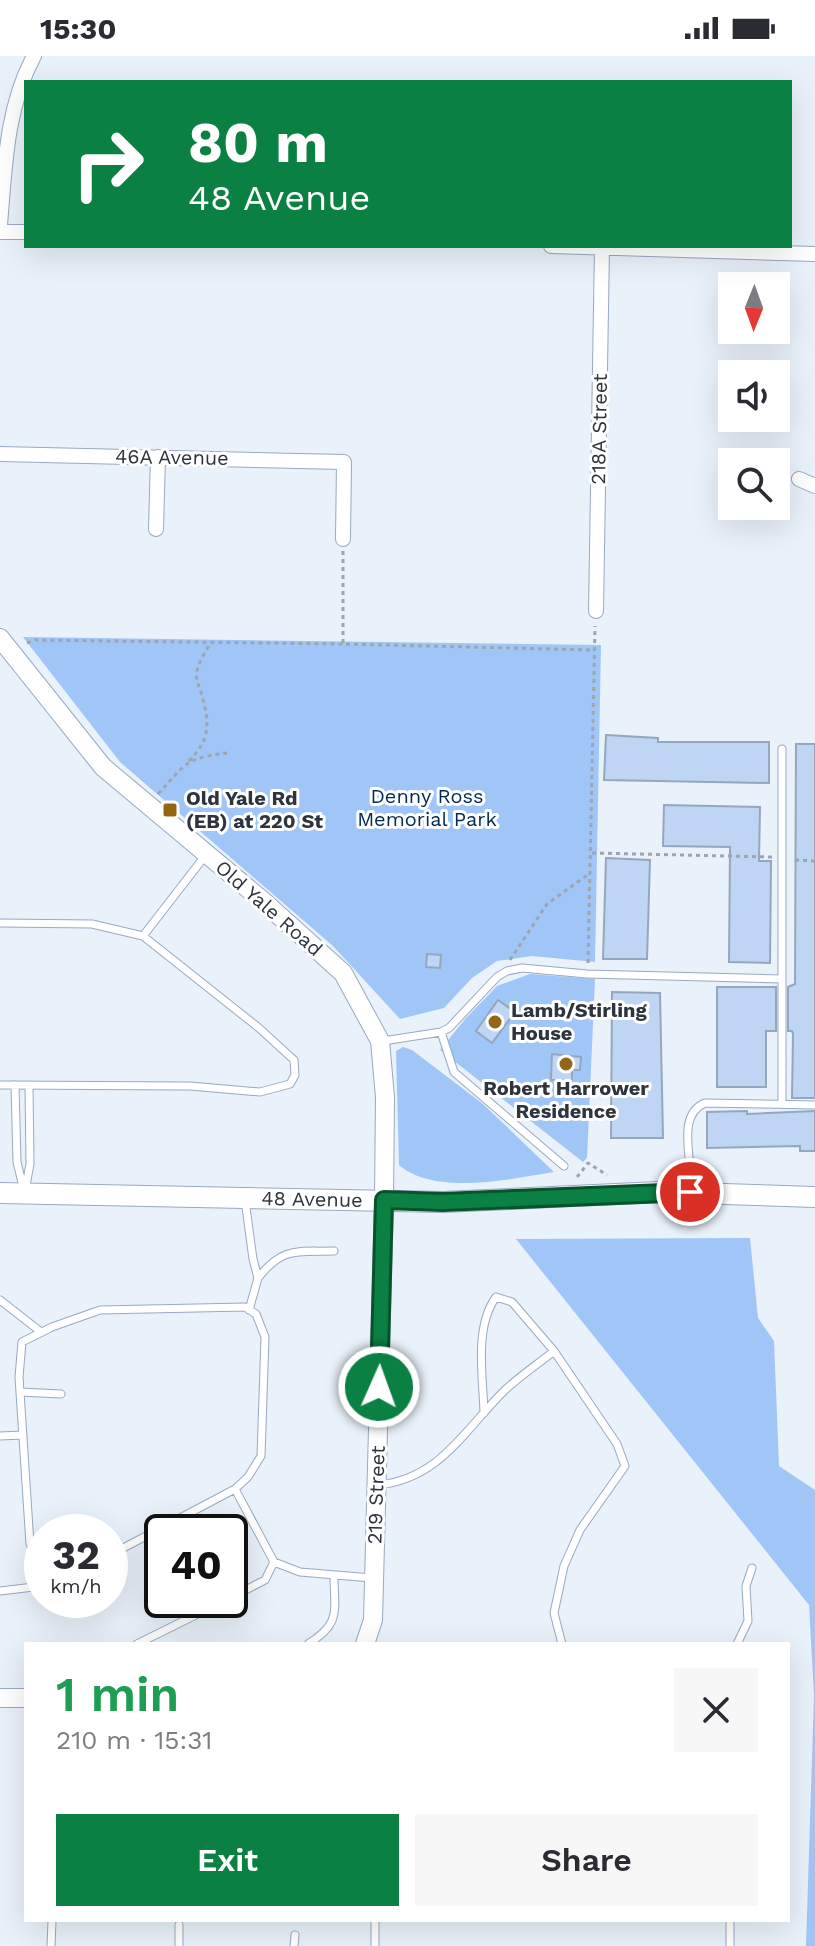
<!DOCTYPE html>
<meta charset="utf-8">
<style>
:root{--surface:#fff;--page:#f7f7f7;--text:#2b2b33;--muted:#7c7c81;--accent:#0b8043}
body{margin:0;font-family:"Work Sans",sans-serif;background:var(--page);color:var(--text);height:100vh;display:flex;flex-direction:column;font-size:30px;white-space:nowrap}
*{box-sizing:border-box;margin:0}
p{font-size:26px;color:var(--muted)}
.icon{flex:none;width:44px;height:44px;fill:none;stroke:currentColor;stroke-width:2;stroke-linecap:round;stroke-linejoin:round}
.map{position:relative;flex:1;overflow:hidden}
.sheet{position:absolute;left:24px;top:1586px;width:766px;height:280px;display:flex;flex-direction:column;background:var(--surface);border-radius:0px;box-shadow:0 8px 32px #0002}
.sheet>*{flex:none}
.top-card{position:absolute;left:24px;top:24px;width:768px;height:168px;border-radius:0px;box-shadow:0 8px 32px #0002;background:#0b8043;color:#fff;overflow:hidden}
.needle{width:52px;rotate:181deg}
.fabs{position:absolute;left:718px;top:216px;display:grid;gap:16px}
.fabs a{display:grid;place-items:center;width:72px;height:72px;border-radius:0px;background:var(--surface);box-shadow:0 8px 32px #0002;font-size:40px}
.speed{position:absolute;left:24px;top:1458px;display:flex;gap:16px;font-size:40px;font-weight:700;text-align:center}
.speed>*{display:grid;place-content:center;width:104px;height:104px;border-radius:50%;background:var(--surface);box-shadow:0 8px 32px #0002;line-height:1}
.speed small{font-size:20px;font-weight:400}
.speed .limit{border:4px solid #111;border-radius:12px;background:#fff;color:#111}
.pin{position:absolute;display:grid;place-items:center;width:68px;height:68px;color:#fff;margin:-34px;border:4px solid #fff;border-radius:50%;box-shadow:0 2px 8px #0007}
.me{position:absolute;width:88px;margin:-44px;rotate:2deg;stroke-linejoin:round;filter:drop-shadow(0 0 6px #0008)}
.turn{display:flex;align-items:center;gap:28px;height:168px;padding:0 32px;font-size:36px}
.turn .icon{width:104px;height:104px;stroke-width:2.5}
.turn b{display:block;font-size:56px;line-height:68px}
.round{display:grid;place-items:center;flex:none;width:84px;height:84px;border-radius:0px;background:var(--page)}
.overview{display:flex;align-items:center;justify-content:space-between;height:136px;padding:0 32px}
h1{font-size:48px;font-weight:600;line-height:60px;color:#1e9e55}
.primary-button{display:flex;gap:16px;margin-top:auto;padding:16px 32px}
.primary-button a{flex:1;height:92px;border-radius:0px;background:var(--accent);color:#fff;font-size:32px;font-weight:600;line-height:92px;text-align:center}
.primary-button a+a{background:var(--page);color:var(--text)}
.status{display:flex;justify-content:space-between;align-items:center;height:56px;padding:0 40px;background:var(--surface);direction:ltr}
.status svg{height:22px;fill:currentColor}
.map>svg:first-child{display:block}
.green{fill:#a0c6f8}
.building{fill:#bed6f4;stroke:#95a7bd;stroke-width:2}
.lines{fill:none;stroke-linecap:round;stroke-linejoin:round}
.service-casing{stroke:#98a9c0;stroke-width:9}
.minor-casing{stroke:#98a9c0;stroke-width:16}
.tertiary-casing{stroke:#98a9c0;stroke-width:20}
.secondary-casing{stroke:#98a9c0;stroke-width:22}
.path{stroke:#9da5ae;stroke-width:3;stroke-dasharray:4 4;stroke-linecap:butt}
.service{stroke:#fff;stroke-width:7}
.minor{stroke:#fff;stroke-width:14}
.tertiary{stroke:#fff;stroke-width:18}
.secondary{stroke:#fff;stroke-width:20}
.route-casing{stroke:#07532c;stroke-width:20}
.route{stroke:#0b8043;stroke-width:14}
.poi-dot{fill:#946614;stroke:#fff;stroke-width:3}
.labels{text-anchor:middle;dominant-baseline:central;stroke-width:6;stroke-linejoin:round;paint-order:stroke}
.street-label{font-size:20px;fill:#2d343e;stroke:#fff}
.park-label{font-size:20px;fill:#012956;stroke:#fff}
.poi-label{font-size:20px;font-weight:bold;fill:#2d343e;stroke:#fff;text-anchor:start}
</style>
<div class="status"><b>15:30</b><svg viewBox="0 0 49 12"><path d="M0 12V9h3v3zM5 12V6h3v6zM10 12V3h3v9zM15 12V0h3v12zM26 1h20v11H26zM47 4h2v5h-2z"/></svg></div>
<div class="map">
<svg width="815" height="1890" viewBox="0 0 815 1890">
<rect width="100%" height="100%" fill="#e9f1fa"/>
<!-- green -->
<path class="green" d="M23,581L601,589L595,906L532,900L497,905L472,922L444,952L400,963L333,890L120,706Z
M530,918L595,923L587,1102L583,1106L440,994L466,962L497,930Z
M403,991L412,994L483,1048L554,1116C510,1123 435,1140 399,1109L396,995Z
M750,1182L758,1262L774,1285L779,1410L815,1434V1890H806L814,1640L809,1549L516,1183Z"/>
<!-- building -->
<path class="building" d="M606,679L658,682V686H769V727L604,724Z
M796,688H815V1042H792L793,978L792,975H788V931L795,928Z
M664,749L760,751L759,805H771L770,907L729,906L730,791L663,790Z
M606,802L650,804L647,903H603Z
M427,898L441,899L440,912L426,911Z
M717,931H776V975H766V1031H717Z
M612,936L660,937L663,1082H611Z
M498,944L515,956L492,987L476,975Z
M552,998L581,1001L580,1014H572V1024H551Z
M747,1055V1058L815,1055V1095H800V1090L707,1092V1056Z"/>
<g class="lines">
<!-- service casing -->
<g class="service-casing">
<path id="service" d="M782,693V1048
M0,867L92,868L143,880L205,800
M441,976L449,972L497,921L507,915L522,912L587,918L782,923
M383,985L441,976L454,1016L564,1110
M0,1029L190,1030L260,1036L290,1028L295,1019L294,1004L259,972L143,880
M15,1029L17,1106L24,1135
M690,1113C689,1092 680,1057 705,1047L815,1049
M25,1135L30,1108L29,1029
M245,1144L253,1203L258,1222L249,1254
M258,1222C283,1190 297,1196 334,1195
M0,1244L41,1276
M20,1336L61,1338
M484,1357C483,1321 474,1271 496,1241L512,1246L554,1295
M0,1380L23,1379
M378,1429C440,1423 464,1374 505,1334C520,1320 538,1308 554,1295L617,1388L625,1410L580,1474L564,1510L554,1557L562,1588
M110,1499L235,1433L274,1506L300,1516L372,1522
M42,1507L30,1488L19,1321L22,1286L52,1271L100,1254L245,1251L256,1258L265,1281L261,1400L248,1421L235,1433
M0,1535L42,1530
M230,1542L265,1524L274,1506
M137,1588L226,1544
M308,1588C342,1567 334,1555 334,1519
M737,1588L748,1565L746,1530L752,1512
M51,1890L52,1865
M179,1890V1869
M294,1890L295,1879
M375,1890V1864
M730,1890V1864"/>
</g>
<!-- minor casing -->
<g class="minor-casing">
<path id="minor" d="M0,169C5,111 6,52 34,0
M0,176H26
M551,190L815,198
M0,398L344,406L343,483
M799,423L815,430
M156,473L158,401
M596,555L602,191"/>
</g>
<!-- tertiary casing -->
<g class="tertiary-casing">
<path id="tertiary" d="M0,582L103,711L263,845L343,917L380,985L385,1041L384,1144L373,1564L365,1588
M0,1642H26"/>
</g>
<!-- secondary casing -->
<g class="secondary-casing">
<path id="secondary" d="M0,1137L443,1146L659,1136L815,1141"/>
</g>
<!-- path -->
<path class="path" d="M343,495V588L594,594
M27,587L35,584L343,588
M189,705C210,683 210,668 202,640C200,631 195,624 197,615C199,605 206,595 211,586
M158,738C186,708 184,702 227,697
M592,797L772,801
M795,804L815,805
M510,904L547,848L590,817
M588,907L595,570
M577,1121L588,1107L607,1119"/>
<!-- service -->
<use href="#service" class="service"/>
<!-- minor -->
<use href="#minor" class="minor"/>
<!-- tertiary -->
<use href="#tertiary" class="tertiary"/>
<!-- secondary -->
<use href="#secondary" class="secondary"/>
</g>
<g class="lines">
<!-- route casing -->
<g class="route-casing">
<path id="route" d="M379,1331L384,1144L443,1146L690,1136"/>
</g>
<!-- route -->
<use href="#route" class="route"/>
</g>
<!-- markers -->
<g class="poi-dot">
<rect x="162" y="746" width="16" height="16" rx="4"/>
<circle cx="495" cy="966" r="8"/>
<circle cx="566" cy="1008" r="8"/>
</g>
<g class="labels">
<!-- street labels -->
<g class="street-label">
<text transform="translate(599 373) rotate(-89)">218A Street</text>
<text transform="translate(172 401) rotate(1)">46A Avenue</text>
<text transform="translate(269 852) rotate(41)">Old Yale Road</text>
<text transform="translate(312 1143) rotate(1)">48 Avenue</text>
<text transform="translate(376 1439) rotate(-88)">219 Street</text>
</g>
<!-- park labels -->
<g class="park-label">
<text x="427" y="740">Denny Ross<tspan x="427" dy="23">Memorial Park</tspan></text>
</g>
<!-- poi labels -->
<g class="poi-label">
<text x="186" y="742">Old Yale Rd<tspan x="186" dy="23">(EB) at 220 St</tspan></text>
<text x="511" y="954">Lamb/Stirling<tspan x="511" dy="23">House</tspan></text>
<text x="566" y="1032" text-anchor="middle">Robert Harrower<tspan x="566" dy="23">Residence</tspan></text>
</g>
</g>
</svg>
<div class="fabs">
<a><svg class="needle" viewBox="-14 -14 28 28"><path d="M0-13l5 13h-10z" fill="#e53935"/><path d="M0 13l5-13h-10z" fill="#7c7c81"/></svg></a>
<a><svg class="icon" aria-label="sound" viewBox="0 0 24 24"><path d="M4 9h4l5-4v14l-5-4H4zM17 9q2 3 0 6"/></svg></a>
<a><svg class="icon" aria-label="search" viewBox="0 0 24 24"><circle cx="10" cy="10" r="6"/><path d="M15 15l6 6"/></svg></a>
</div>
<div class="speed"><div>32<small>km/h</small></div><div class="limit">40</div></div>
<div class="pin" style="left:690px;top:1136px;background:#d93025"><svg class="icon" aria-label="arrive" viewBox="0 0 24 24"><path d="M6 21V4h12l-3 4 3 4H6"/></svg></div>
<svg class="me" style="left:379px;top:1331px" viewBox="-20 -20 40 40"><circle r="17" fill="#0b8043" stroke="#fff" stroke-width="3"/><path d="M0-11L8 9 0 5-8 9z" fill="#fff"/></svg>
<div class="top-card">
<div class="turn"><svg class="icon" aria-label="right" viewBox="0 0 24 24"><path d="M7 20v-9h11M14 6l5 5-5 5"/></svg><div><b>80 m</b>48 Avenue</div></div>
</div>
<section class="sheet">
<div class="overview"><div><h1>1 min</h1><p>210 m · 15:31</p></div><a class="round"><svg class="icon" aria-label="close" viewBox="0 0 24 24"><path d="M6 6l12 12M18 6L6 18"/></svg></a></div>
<div class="primary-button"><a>Exit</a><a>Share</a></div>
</section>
</div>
